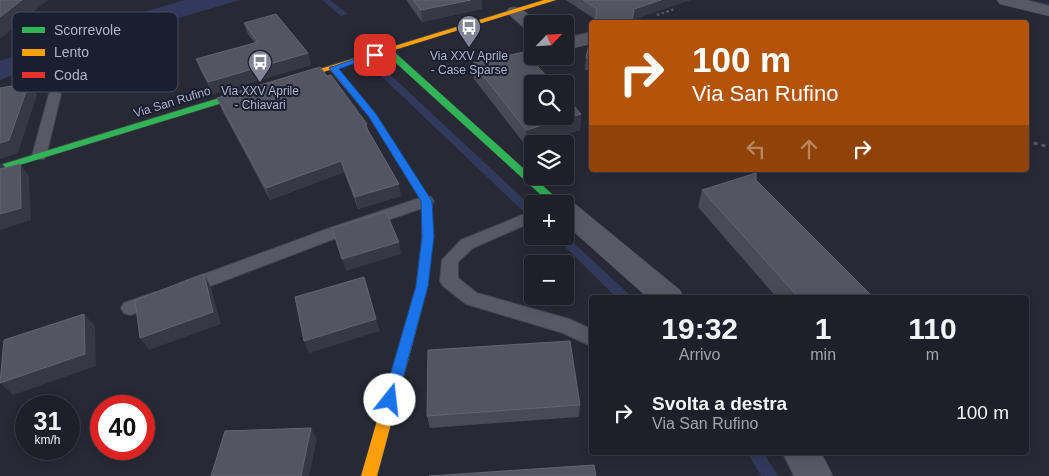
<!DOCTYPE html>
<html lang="it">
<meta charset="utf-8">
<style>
:root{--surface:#1d2028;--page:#252830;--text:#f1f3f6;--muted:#a0a3a8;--line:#3b3e45}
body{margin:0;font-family:Helvetica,sans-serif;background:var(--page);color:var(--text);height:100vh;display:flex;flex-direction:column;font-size:19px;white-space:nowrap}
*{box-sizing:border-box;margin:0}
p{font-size:16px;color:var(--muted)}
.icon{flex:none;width:28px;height:28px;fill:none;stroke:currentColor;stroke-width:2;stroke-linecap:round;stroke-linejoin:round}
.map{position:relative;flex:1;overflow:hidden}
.sheet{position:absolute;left:589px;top:295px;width:440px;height:160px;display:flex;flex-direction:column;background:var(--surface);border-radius:5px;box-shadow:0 2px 12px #0003,0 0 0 1px var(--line)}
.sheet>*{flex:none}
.guide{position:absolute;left:589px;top:20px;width:440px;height:152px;border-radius:5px;box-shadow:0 2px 12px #0003,0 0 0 1px var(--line);background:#b45309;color:#fff;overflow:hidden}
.needle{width:32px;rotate:65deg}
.controls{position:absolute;left:524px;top:15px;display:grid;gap:10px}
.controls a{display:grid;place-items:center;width:50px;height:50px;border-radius:5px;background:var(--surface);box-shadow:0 2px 12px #0003,0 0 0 1px var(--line);font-size:25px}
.speed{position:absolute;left:15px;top:395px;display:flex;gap:10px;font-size:25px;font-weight:700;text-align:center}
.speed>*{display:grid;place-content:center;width:65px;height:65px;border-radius:50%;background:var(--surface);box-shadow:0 2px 12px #0003,0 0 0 1px var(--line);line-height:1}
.speed small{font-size:12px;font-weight:400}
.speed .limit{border:8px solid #d22;background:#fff;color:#111}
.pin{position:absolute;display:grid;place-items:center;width:42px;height:42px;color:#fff;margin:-21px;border-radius:10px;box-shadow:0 2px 8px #0006}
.me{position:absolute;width:55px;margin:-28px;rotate:16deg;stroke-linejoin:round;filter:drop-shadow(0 0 4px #0008)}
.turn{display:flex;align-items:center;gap:18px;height:105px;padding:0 20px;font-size:22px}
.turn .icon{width:65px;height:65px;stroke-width:2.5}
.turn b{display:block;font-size:35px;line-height:42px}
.lanes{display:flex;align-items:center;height:48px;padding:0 20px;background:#0003;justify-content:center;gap:25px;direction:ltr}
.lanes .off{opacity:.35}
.eta{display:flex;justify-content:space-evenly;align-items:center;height:85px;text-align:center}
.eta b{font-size:30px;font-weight:800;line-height:35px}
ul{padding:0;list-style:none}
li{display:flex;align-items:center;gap:15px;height:65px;padding:0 20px}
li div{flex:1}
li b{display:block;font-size:19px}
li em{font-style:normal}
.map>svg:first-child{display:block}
.water{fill:#313a5d}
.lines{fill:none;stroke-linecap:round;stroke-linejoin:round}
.stream{fill:#313a5d;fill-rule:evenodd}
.lane-casing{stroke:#43464e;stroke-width:2}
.street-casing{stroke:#43464e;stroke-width:1}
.fast-casing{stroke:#43464e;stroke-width:1}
.slow-casing{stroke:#43464e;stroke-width:1}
.jam-casing{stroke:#43464e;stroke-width:1}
.path-far1{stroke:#545861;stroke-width:2.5;stroke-dasharray:2.5 2.5;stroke-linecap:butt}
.path{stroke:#545861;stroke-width:3;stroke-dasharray:4 4;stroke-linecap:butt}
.lane{fill:#575964;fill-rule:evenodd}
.street{fill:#575964;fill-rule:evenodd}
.fast{fill:#30b455;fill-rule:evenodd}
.slow{fill:#ff9f0a;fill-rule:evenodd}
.jam{fill:#e5322d;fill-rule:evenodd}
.wall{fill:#484b55}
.shaded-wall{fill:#363943}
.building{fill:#535661;stroke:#626571}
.route{fill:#1a73e8;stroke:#114b97}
.labels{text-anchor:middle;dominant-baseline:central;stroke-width:4;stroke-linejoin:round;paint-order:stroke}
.far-poi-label{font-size:12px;fill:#b0b4c8;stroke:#1a1f30}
.far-street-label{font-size:12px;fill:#b0b4c8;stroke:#1a1f30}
.key{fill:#1a1f30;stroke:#474c5e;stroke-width:1}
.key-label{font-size:14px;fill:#b0b4c8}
</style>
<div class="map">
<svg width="1049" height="476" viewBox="0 0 1049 476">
<rect width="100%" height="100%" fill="#272a35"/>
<!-- water -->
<path class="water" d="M185,0H240L106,39L0,80V61L127,17Z"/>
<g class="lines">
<!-- stream -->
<path class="stream" d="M322,0H330L348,14L341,16Z
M1019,0H1032L1049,4V8Z
M380,67L383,68L532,207V217L528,216L377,72V68Z
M565,235L630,295L632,298H617L554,236Z
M747,452H763L778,476H761Z"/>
<!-- lane casing -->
<g class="lane-casing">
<path id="lane" d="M55,90L61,94L46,156L44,159H34L32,156L49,94Z
M426,196L431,197L434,201L431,205L339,237L192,293L186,295L180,293L177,288L180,283L327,229Z
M532,211V222L473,248L458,262V278L477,293L569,319L591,329V346L563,333L466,304L443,286L440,281L442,260L461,240Z
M156,292L162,294L165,299L162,304L130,315L124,313L121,308L124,303Z"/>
</g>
<!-- street casing -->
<g class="street-casing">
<path id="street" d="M997,0H1027L1049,6V16L1000,4Z
M515,7L521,8L540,24H532V30L525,29L506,12L509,8Z
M591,32V44L565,50V38Z
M565,200L574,203L680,290L684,298H648L565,224V204H555Z
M782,452H821L833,476H794Z"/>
</g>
<!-- fast casing -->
<g class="fast-casing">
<path id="fast" d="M385,49H391L563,204H551L385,53Z
M252,88L255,89V93L0,171V165Z"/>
</g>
<!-- slow casing -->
<g class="slow-casing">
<path id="slow" d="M544,0H556L255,93H249L248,91Z
M425,256L429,257L431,260L428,286L377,476H361L416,286L419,260L421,257Z"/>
</g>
<!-- jam casing -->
<g class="jam-casing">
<path id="jam" d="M330,66H336L376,114L431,201L434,237L429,263H421L419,260L422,237L421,201L369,117L330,70Z"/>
</g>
<!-- path-far1 -->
<path class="path-far1" d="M657,15L675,9"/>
<!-- path -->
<path class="path" d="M1026,141L1049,147"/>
<!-- lane -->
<use href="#lane" class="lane"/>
<!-- street -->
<use href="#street" class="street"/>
<!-- fast -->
<use href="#fast" class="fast"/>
<!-- slow -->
<use href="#slow" class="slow"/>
<!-- jam -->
<use href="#jam" class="jam"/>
</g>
<!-- wall -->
<path class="wall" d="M406,0H482V9L422,22Z
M566,0H691L596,20Z
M244,23L308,53L311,65L213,94L201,71L196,59L255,43L248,34Z
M591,34V70H585L586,58Z
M473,63L581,114L580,130L526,146L474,79Z
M217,98L367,124L368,130L401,196L358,209L344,172L270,200L222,110Z
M702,190L874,298H777L698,207Z
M580,405L579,417L430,428L427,416Z"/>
<!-- shaded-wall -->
<path class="shaded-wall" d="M22,0H48L0,39V17Z
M471,0H482V9L422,22L421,10Z
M661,0H691L633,20L634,9Z
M308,53L311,65L213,94L208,82Z
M29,83L37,95L18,153L0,159V143Z
M581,114L580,130L526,146V130Z
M341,161L344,172L270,200L266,188Z
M1,162L11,175L0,172V165Z
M20,164L29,176L31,220L0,230V214Z
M399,184L401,196L358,209L355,197Z
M399,242L401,254L346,271L342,259Z
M204,274L211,287L221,324L149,350L140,338Z
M84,314L95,326L96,366L13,395L0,383Z
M376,319L380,331L309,353L304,341Z
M311,428L317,439L309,476H301Z"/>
<!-- building -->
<path class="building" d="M0,0H22L0,17Z
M413,0H471L421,10Z
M583,0H661L634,9L632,22H595L597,9Z
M276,14L308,53L208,82L196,59L258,42L244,23Z
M591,34V58H586Z
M524,52L554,84H532V116H565V96L581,114L526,130L473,63Z
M320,67L327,76L331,75L367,124L365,125L399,184L355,197L341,161L266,188L217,98Z
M29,83L9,140L0,143V88Z
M20,164L21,208L0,214V169Z
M756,173V180L874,298H799L702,190Z
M386,212L399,242L342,259L332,228Z
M204,274L213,312L140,338L135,300Z
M364,277L376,319L304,341L295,297Z
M84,314L85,354L0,383L4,340Z
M570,341L580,405L427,416L428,350Z
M311,428L301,476H211L225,431Z
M594,465L596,476H429Z"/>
<!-- route -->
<path class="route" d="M372,53L379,55L339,69L376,114L432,201L434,237L428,286L397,400L395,404L390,406L385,404L383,400L416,286L422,237L421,201L369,117L329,68Z"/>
<!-- icons -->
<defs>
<g id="bus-pin" transform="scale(1.25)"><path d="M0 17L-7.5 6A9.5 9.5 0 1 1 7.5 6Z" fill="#808495" stroke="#1a1f30"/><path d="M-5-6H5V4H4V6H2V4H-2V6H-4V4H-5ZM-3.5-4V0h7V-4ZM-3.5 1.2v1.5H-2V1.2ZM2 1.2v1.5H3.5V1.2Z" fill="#fff"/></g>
</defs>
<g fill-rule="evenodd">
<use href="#bus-pin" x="469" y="27"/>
<use href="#bus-pin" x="260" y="62"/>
</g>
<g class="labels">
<!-- far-poi labels -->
<g class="far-poi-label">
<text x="469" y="56">Via XXV Aprile<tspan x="469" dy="14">- Case Sparse</tspan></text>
<text x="260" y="91">Via XXV Aprile<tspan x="260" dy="14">- Chiavari</tspan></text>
</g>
<!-- far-street labels -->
<g class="far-street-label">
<text transform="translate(172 102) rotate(-17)">Via San Rufino</text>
</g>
</g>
<!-- legend -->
<rect x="12" y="12" width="166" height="80" rx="8" class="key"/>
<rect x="22" y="27" width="23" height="6" fill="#30b455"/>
<rect x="22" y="49" width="23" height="7" fill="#ff9f0a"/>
<rect x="22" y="72" width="23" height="6" fill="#e5322d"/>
<g class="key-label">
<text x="54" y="35">Scorrevole</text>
<text x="54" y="57">Lento</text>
<text x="54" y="80">Coda</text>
</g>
</svg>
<div class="controls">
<a><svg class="needle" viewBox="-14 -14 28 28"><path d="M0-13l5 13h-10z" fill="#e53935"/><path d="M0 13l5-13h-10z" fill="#a0a3a8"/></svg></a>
<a><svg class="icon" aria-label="search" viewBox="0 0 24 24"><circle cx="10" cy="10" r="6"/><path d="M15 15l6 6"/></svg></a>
<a><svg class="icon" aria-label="layers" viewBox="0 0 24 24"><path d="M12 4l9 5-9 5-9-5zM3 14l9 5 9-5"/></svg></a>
<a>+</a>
<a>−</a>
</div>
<div class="speed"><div>31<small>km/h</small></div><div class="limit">40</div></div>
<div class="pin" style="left:375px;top:55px;background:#d93025"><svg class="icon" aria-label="arrive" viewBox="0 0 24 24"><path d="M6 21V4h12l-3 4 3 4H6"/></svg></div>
<svg class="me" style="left:390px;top:400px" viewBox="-20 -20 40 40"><circle r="19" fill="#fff"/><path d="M0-13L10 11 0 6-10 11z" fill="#1a73e8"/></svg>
<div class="guide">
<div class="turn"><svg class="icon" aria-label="right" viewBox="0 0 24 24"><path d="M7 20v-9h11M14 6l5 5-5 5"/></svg><div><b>100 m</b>Via San Rufino</div></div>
<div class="lanes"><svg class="icon off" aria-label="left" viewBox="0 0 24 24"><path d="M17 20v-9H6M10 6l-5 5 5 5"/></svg><svg class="icon off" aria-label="ahead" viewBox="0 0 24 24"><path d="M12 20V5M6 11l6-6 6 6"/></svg><svg class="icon" aria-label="right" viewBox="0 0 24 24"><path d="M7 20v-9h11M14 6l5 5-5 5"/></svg></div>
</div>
<section class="sheet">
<div class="eta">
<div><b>19:32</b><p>Arrivo</p></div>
<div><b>1</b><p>min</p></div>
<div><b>110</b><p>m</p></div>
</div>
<ul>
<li><svg class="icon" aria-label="right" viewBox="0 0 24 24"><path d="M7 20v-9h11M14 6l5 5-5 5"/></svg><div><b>Svolta a destra</b><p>Via San Rufino</p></div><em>100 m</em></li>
</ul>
</section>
</div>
